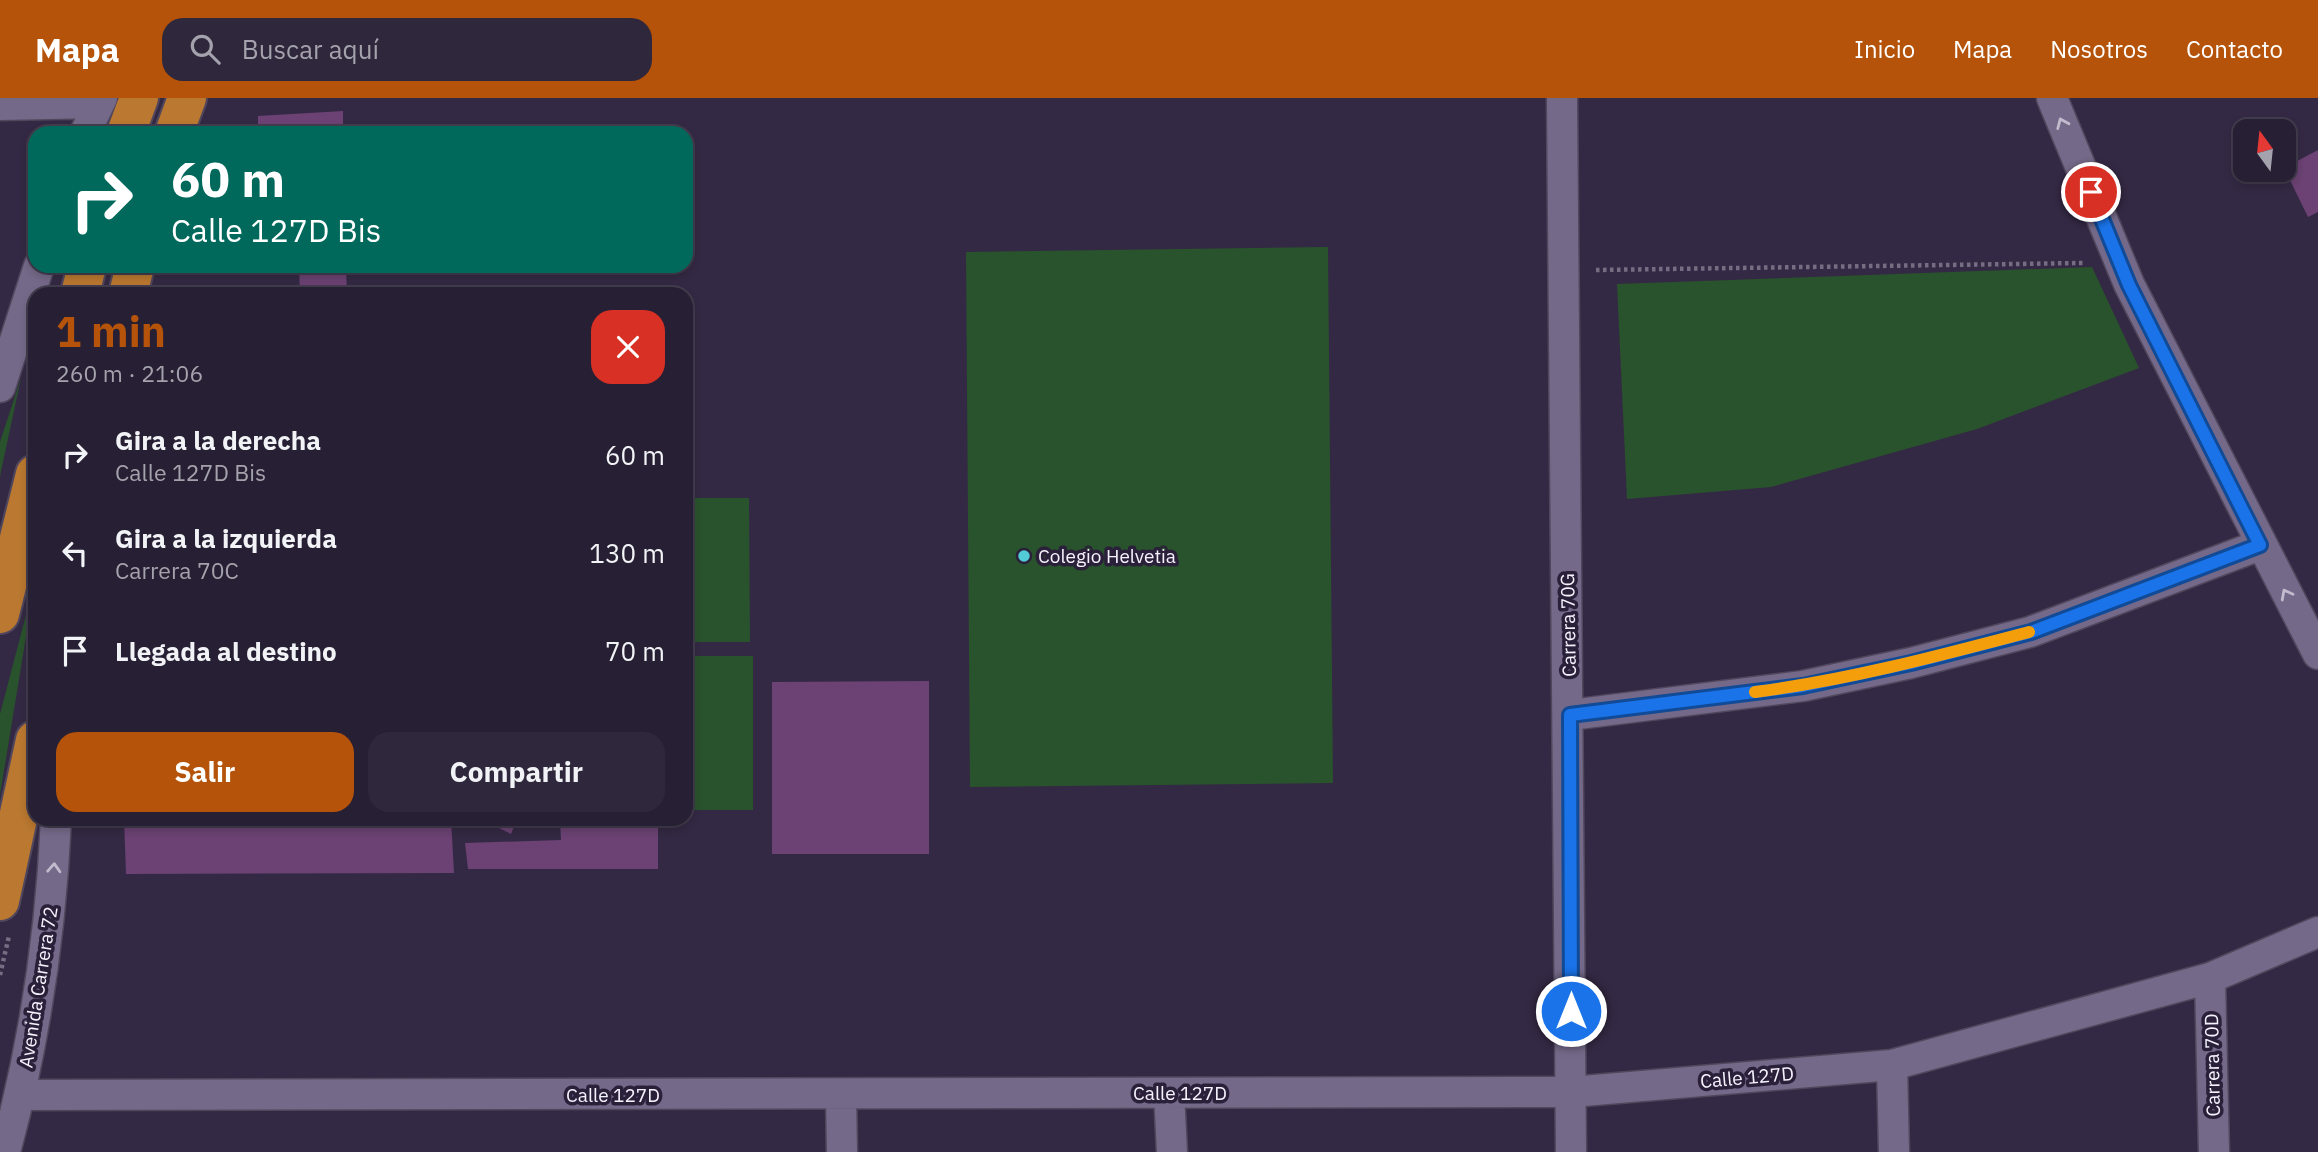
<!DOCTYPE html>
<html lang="es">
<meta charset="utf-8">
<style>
:root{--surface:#271f33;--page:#2f273b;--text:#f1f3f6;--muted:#a4a2ac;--line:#433d4e;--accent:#b45309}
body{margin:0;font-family:"IBM Plex Sans",sans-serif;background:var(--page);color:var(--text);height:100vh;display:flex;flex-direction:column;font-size:26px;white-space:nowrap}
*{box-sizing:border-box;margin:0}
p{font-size:23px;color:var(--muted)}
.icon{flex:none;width:38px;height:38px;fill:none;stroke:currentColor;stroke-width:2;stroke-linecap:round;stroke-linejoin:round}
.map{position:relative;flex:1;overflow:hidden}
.panel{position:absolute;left:28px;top:189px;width:665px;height:539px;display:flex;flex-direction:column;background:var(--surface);border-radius:21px;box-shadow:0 4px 10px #0003,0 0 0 2px var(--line)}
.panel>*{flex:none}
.guide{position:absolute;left:28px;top:28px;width:665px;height:147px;border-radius:21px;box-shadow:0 4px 10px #0003,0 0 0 2px var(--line);background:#00695c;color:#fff;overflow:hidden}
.needle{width:46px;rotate:345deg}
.buttons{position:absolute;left:2233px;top:21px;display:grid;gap:14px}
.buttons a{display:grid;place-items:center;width:63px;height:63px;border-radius:14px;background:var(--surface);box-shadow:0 4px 10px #0003,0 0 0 2px var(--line);font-size:35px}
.pin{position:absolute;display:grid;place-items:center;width:60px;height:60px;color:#fff;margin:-30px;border:4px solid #fff;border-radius:50%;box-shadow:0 2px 7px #0007}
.me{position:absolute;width:77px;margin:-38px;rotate:0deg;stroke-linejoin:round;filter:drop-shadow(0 0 5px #0008)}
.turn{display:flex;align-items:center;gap:24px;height:147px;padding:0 28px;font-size:32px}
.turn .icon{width:91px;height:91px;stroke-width:2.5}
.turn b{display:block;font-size:49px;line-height:60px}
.round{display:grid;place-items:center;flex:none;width:74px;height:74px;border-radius:21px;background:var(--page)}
.headline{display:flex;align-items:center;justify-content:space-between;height:119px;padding:0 28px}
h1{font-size:42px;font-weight:800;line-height:52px;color:var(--accent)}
.action{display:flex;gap:14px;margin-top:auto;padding:14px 28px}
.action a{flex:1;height:80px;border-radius:21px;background:var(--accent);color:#fff;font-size:28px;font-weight:800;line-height:80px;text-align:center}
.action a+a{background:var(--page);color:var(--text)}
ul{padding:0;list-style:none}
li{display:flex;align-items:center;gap:21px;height:98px;padding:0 28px}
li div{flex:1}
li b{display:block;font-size:26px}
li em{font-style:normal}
header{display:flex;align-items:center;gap:42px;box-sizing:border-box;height:98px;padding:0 35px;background:var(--accent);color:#fff}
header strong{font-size:33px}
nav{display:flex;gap:38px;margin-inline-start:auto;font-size:24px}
.search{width:490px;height:63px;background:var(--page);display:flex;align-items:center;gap:18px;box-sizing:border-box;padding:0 24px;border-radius:21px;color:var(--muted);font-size:26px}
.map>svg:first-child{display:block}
.green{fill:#29532c}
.building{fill:#6b4273}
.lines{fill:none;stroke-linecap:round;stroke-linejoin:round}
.minor-casing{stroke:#50475d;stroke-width:33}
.trunk-casing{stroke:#50475d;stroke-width:42}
.path{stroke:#766d83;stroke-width:4.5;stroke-dasharray:3.5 3.5;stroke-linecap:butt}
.minor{stroke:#746988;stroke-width:30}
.trunk{stroke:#ba7830;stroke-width:38}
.oneway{stroke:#c2bbce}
.route-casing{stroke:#114b97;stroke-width:18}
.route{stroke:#1a73e8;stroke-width:12}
.slow{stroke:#f59e0b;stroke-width:12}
.poi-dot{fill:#52cbd7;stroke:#2a203a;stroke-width:2.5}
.labels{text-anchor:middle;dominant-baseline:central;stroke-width:7;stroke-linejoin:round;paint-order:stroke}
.poi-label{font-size:19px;fill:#f6f2fd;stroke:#2a203a;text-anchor:start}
.street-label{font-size:19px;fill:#f6f2fd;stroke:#2a203a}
</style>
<header>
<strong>Mapa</strong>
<div class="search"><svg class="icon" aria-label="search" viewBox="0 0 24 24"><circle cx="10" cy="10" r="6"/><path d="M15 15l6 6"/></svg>Buscar aquí</div>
<nav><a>Inicio</a><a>Mapa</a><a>Nosotros</a><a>Contacto</a></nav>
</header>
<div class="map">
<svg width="2318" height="1054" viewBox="0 0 2318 1054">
<rect width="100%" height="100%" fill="#342944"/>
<!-- green -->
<path class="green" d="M1328,149L1333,685L970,689L966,154Z
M2092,169L2139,270L1977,331L1771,389L1627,401L1617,186Z
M21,280L1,373L0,380V344Z
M686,400H749L750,544H686Z
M35,483V484L0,697V616Z
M686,558H753V712H686Z"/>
<!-- building -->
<path class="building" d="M343,13V35H258V18Z
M2318,52V114L2308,119L2284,70Z
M299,168H346L347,196H300Z
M929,583V756H772V584Z
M124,721H451L454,775L126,776Z
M481,721H517L511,736Z
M560,721H658V771H468L465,745L561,742Z"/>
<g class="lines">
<!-- minor casing -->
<g class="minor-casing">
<path id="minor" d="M1562,0L1571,1054
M2052,0L2129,186L2318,556
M0,7L98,5
M85,35L102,0
M0,289L39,168
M1570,617L1803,588L1911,565L2030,534L2260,447
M2210,880L2214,1054
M1892,967L1894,1054
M1169,995L1172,1054
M841,996L842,1054
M20,997L1571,994L1892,967L2210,880L2318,834
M5,1054C35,944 51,835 56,721"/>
</g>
<!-- trunk casing -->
<g class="trunk-casing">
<path id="trunk" d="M126,35L139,0
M174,35L187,0
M80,196L87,168
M128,196L135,168
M0,516L35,376
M0,803L35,642"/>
</g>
<!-- path -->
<path class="path" d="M32,135L35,125
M1596,172L2084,165
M0,877L9,838"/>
<!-- minor -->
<use href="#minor" class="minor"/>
<!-- trunk -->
<use href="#trunk" class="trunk"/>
</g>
<!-- one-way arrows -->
<defs><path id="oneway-chevron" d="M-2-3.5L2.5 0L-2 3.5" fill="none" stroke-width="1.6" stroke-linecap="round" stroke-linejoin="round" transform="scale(1.75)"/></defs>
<g class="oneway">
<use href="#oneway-chevron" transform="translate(2062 25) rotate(-113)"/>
<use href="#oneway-chevron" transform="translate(2286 496) rotate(-118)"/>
<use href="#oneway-chevron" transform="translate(54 770) rotate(-87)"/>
</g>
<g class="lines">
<!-- route casing -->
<g class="route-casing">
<path id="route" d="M1571,913L1570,617L1803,588L1911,565L2031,534L2260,447L2129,187L2091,94"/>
</g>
<!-- route -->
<use href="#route" class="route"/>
<!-- slow -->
<path class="slow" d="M1755,594C1848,582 1938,558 2029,534"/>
</g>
<!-- markers -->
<circle class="poi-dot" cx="1024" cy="458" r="7"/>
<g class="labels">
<!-- poi labels -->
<g class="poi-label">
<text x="1038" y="458">Colegio Helvetia</text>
</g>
<!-- street labels -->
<g class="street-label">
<text transform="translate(1568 527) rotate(-91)">Carrera 70G</text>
<text transform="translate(38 889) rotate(-81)">Avenida Carrera 72</text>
<text transform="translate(2212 967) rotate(-91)">Carrera 70D</text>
<text transform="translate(1747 979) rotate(-5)">Calle 127D</text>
<text x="1180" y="995">Calle 127D</text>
<text x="613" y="997">Calle 127D</text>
</g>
</g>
</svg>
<div class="buttons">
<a><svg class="needle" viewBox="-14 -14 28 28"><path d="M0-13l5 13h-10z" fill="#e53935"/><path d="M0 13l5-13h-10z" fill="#a4a2ac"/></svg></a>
</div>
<div class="pin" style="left:2091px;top:94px;background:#d93025"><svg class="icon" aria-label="arrive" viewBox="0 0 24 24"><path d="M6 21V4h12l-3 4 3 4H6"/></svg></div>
<svg class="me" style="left:1571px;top:913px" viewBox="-20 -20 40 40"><circle r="17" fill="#1a73e8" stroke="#fff" stroke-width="3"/><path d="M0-11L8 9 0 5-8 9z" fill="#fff"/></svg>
<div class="guide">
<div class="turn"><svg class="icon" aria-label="right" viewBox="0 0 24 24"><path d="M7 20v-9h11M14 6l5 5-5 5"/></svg><div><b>60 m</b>Calle 127D Bis</div></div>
</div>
<section class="panel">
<div class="headline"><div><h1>1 min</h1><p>260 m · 21:06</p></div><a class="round" style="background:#d93025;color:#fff"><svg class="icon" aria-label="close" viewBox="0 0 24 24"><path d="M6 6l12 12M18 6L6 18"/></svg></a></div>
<ul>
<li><svg class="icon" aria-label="right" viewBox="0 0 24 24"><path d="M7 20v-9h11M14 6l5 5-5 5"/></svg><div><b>Gira a la derecha</b><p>Calle 127D Bis</p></div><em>60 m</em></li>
<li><svg class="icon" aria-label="left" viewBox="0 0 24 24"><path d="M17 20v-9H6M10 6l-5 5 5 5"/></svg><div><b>Gira a la izquierda</b><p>Carrera 70C</p></div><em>130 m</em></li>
<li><svg class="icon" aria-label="arrive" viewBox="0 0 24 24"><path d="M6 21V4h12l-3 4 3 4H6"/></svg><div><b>Llegada al destino</b></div><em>70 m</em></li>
</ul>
<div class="action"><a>Salir</a><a>Compartir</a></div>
</section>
</div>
